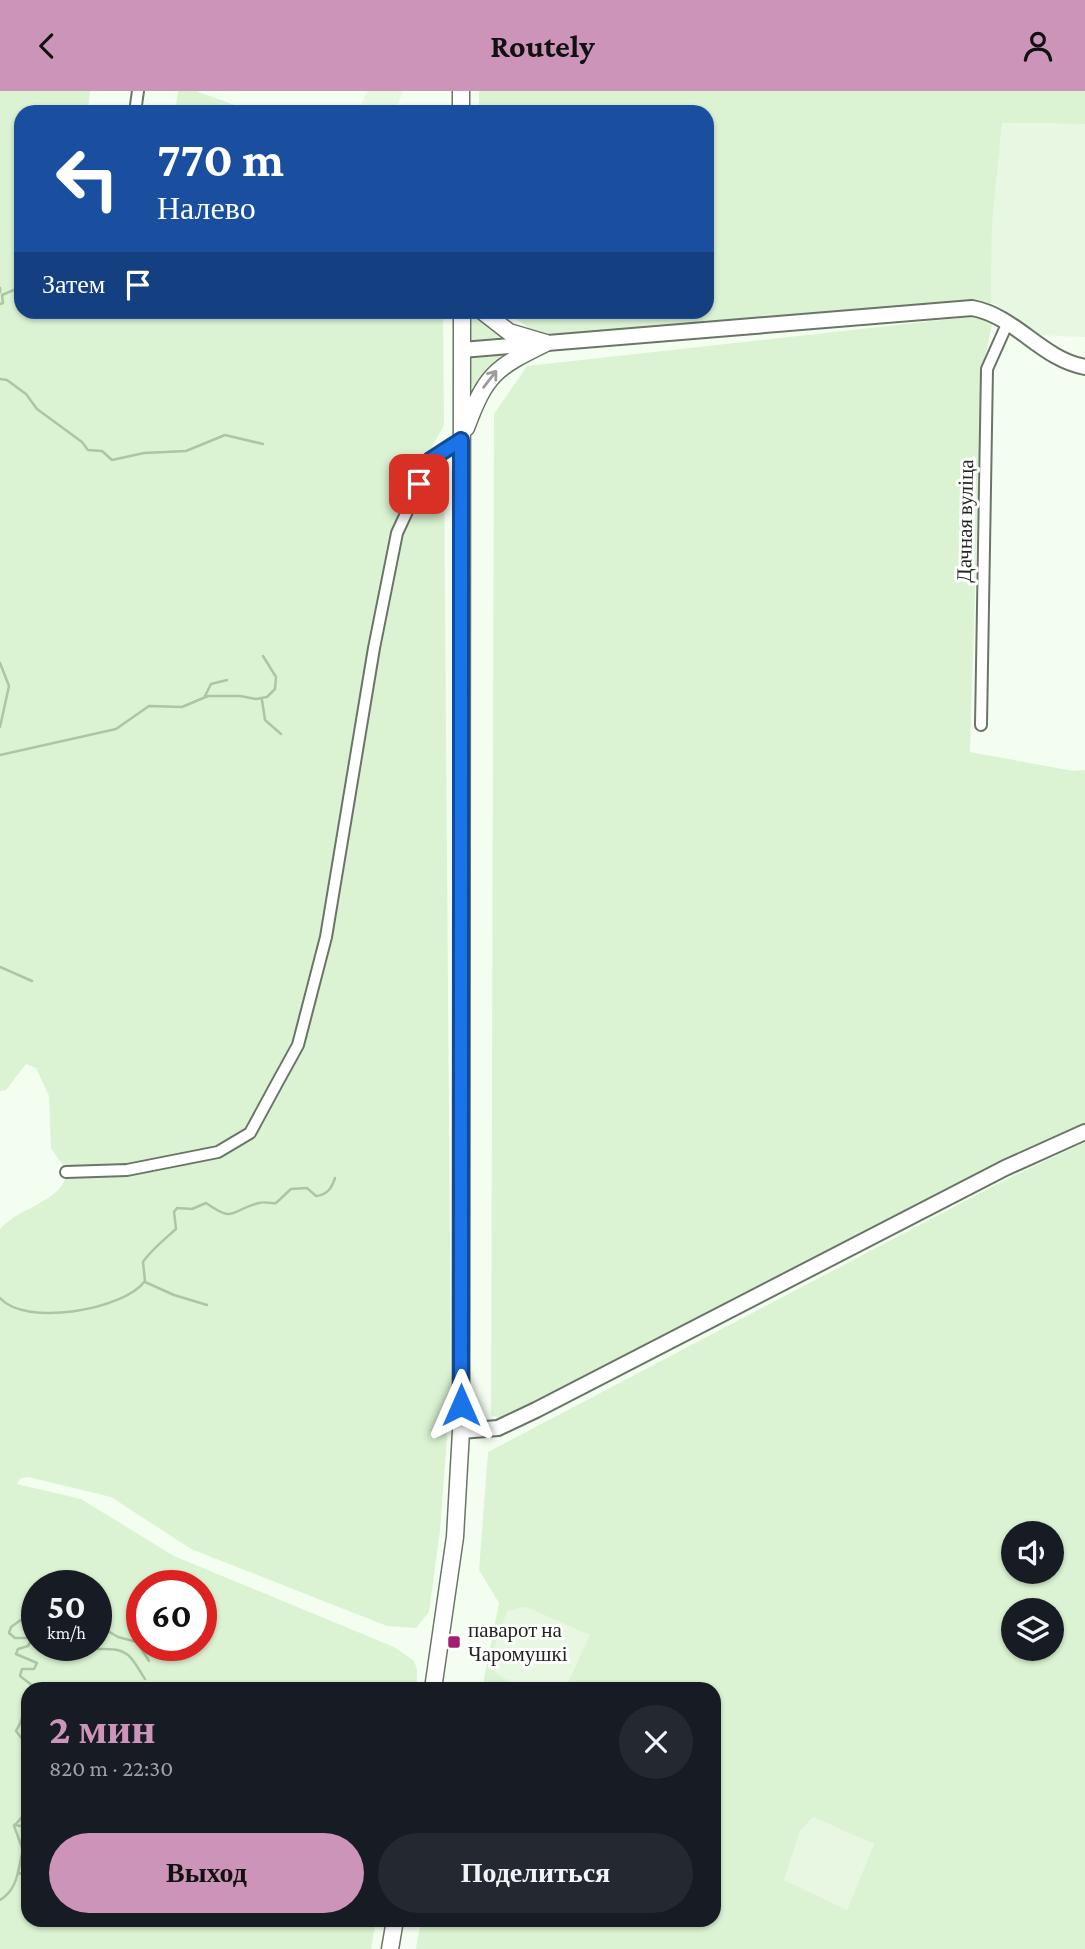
<!DOCTYPE html>
<html lang="ru">
<meta charset="utf-8">
<style>
:root{--surface:#171b24;--page:#242831;--text:#f1f3f6;--muted:#9ea1a6;--accent:#cd94ba}
body{margin:0;font-family:"Crimson Pro",serif;background:var(--page);color:var(--text);height:100vh;display:flex;flex-direction:column;font-size:26px;white-space:nowrap}
*{box-sizing:border-box;margin:0}
p{font-size:23px;color:var(--muted)}
.icon{flex:none;width:38px;height:38px;fill:none;stroke:currentColor;stroke-width:2;stroke-linecap:round;stroke-linejoin:round}
.map{position:relative;flex:1;overflow:hidden}
.drawer{position:absolute;left:21px;top:1591px;width:700px;height:245px;display:flex;flex-direction:column;background:var(--surface);border-radius:21px;box-shadow:0 2px 5px #0004}
.drawer>*{flex:none}
.hud{position:absolute;left:14px;top:14px;width:700px;height:214px;border-radius:21px;box-shadow:0 2px 5px #0004;background:#1a4fa0;color:#fff;overflow:hidden}
.fabs{position:absolute;left:1001px;top:1430px;display:grid;gap:14px}
.fabs a{display:grid;place-items:center;width:63px;height:63px;border-radius:50%;background:var(--surface);box-shadow:0 2px 5px #0004;font-size:35px}
.speed{position:absolute;left:21px;top:1479px;display:flex;gap:14px;font-size:35px;font-weight:700;text-align:center}
.speed>*{display:grid;place-content:center;width:91px;height:91px;border-radius:50%;background:var(--surface);box-shadow:0 2px 5px #0004;line-height:1}
.speed small{font-size:18px;font-weight:400}
.speed .limit{border:10px solid #d22;background:#fff;color:#111}
.pin{position:absolute;display:grid;place-items:center;width:60px;height:60px;color:#fff;margin:-30px;border-radius:14px;box-shadow:0 4px 10px #0006}
.me{position:absolute;width:77px;margin:-38px;rotate:0deg;stroke-linejoin:round;filter:drop-shadow(0 0 5px #0008)}
.turn{display:flex;align-items:center;gap:24px;height:147px;padding:0 28px;font-size:32px}
.turn .icon{width:91px;height:91px;stroke-width:2.5}
.turn b{display:block;font-size:49px;line-height:60px}
.then{display:flex;align-items:center;height:66px;padding:0 28px;background:#0003;gap:14px;font-size:26px}
.round{display:grid;place-items:center;flex:none;width:74px;height:74px;border-radius:37px;background:var(--page)}
.overview{display:flex;align-items:center;justify-content:space-between;height:119px;padding:0 28px}
h1{font-size:42px;font-weight:700;line-height:52px;color:var(--accent)}
.cta{display:flex;gap:14px;margin-top:auto;padding:14px 28px}
.cta a{flex:1;height:80px;border-radius:42px;background:var(--accent);color:#111;font-size:28px;font-weight:700;line-height:80px;text-align:center}
.cta a+a{background:var(--page);color:var(--text)}
header{display:flex;justify-content:space-between;align-items:center;height:91px;padding:0 28px;background:var(--accent);color:#111;font-size:32px;font-weight:700}
.map>svg:first-child{display:block}
.built{fill:#e7f7e2}
.green{fill:#dbf3d3;fill-rule:evenodd}
.lines{fill:none;stroke-linecap:round;stroke-linejoin:round}
.stream{stroke:#abc6a3;stroke-width:2.5}
.street-casing{stroke:#6b7468;stroke-width:14}
.secondary-casing{stroke:#6b7468;stroke-width:18}
.primary-casing{stroke:#6b7468;stroke-width:19}
.street{stroke:#fff;stroke-width:10}
.secondary{stroke:#fff;stroke-width:14}
.primary{stroke:#fff;stroke-width:16}
.oneway{stroke:#9c9d9b}
.route-casing{stroke:#114b97;stroke-width:18}
.route{stroke:#1a73e8;stroke-width:12}
.poi-dot{fill:#a22070;stroke:#fff;stroke-width:2.5}
.labels{text-anchor:middle;dominant-baseline:central;stroke-width:6;stroke-linejoin:round;paint-order:stroke}
.street-label{font-size:21px;fill:#222520;stroke:#fff}
.poi-label{font-size:21px;fill:#222520;stroke:#fff;text-anchor:start}
</style>
<header><svg class="icon" aria-label="back" viewBox="0 0 24 24"><path d="M15 5l-7 7 7 7"/></svg>Routely<svg class="icon" aria-label="person" viewBox="0 0 24 24"><circle cx="12" cy="8" r="4"/><path d="M4 21q1-7 8-7t8 7"/></svg></header>
<div class="map">
<svg width="1085" height="1858" viewBox="0 0 1085 1858">
<rect width="100%" height="100%" fill="#f3fef0"/>
<!-- built -->
<path class="built" d="M367,0H403L395,21H358Z
M1002,32L1085,33V246L1035,244L991,212L992,135Z
M526,1516L591,1544L565,1598H520L488,1576L507,1519Z
M813,1726L874,1753L847,1819L784,1789L800,1740Z"/>
<!-- green -->
<path class="green" d="M0,0H90L88,21H21V220L443,221L444,334L425,369L444,375L451,1293L440,1440L429,1521L416,1537L387,1535L191,1458L111,1406L28,1386L21,1387L17,1393L81,1408L174,1465L394,1556L413,1569L417,1577V1598H28V1829H376L371,1858H0V1138C20,1115 64,1111 67,1080L51,1057L49,1005L36,977L26,973L6,999L0,1000ZM37,1494H96V1554H37ZM142,1494H201V1554H142Z
M178,0H196L254,21H175Z
M479,0H1085V33L1002,32L992,135L991,212H962L541,246L507,221L707,220V21H479Z
M472,221H475L513,249L471,252Z
M977,225L993,230L982,278L970,661L1073,680L1085,679V1034L504,1328L491,1324L494,323L527,275Z
M508,264L474,301L472,302L471,267Z
M1085,1051V1858H416L421,1829H714V1598H565L590,1544L526,1516L507,1520L488,1576L520,1598H482L499,1512L479,1479L488,1361L1007,1088ZM1013,1442H1052V1480H1013ZM1013,1519H1052V1558H1013ZM813,1726L874,1753L847,1819L784,1789L800,1740Z"/>
<g class="lines">
<!-- stream -->
<path class="stream" d="M0,197V201
M0,213L3,212L2,204L21,196
M0,288L7,289L26,303L37,318L82,351L88,359L102,360L112,369L144,362L186,360L225,344L263,353
M0,572L9,595L0,636
M205,605L211,593L227,589
M262,609L265,629L281,643
M0,664L116,638L149,615L182,616L208,605H240L256,608L267,606L275,598L276,586L263,565
M0,876L32,890
M145,1191L174,1204L207,1214
M0,1207C25,1236 124,1219 145,1190L143,1171C150,1160 166,1147 176,1138L174,1121L177,1117L192,1118L206,1112C236,1133 230,1119 259,1112C265,1110 270,1113 276,1112L291,1098L307,1097L316,1105C328,1104 332,1096 335,1087
M37,1513L30,1510L24,1513L25,1526L11,1536L9,1542L15,1547H29L31,1550L28,1555L18,1558L16,1563L37,1572L34,1578H22L20,1585L37,1598
M96,1533L118,1546L137,1551L149,1570
M67,1554H71
M73,1554C89,1563 113,1552 128,1564C135,1570 140,1581 145,1588
M28,1607L23,1612C23,1625 23,1628 16,1640L26,1653L22,1666L28,1686
M28,1688V1702
M14,1734L28,1736
M19,1782L28,1785
M0,1809C19,1798 18,1776 23,1759L14,1735L23,1725L28,1709"/>
<!-- street casing -->
<g class="street-casing">
<path id="street" d="M135,21L138,0
M981,634L987,278L1008,231
M66,1081L127,1079L218,1061L250,1042L276,994L298,954L326,846L374,557L397,442L431,369L461,349"/>
</g>
<!-- secondary casing -->
<g class="secondary-casing">
<path id="secondary" d="M462,259L972,217C1016,225 1041,268 1085,276
M461,1340L498,1337L536,1319L1005,1077L1085,1041"/>
</g>
<!-- primary casing -->
<g class="primary-casing">
<path id="primary" d="M461,0V21
M482,220L509,241L546,252
M466,337C486,283 495,277 546,252
M433,1598L455,1446L461,1340L462,220
M390,1858L395,1829"/>
</g>
<!-- street -->
<use href="#street" class="street"/>
<!-- secondary -->
<use href="#secondary" class="secondary"/>
<!-- primary -->
<use href="#primary" class="primary"/>
</g>
<!-- one-way arrows -->
<defs><path id="oneway-shaft" d="M-6 0H5M1.5-3L5.5 0L1.5 3" fill="none" stroke-width="1.6" stroke-linecap="round" stroke-linejoin="round" transform="scale(1.75)"/></defs>
<use class="oneway" href="#oneway-shaft" transform="translate(490 288) rotate(-52)"/>
<g class="lines">
<!-- route casing -->
<g class="route-casing">
<path id="route" d="M419,393L430,369L461,349V1314"/>
</g>
<!-- route -->
<use href="#route" class="route"/>
</g>
<!-- markers -->
<rect class="poi-dot" x="447" y="1544" width="14" height="14" rx="3.5"/>
<g class="labels">
<!-- street labels -->
<g class="street-label">
<text transform="translate(965 430) rotate(-89)">Дачная вуліца</text>
</g>
<!-- poi labels -->
<g class="poi-label">
<text x="468" y="1539">паварот на<tspan x="468" dy="24">Чаромушкі</tspan></text>
</g>
</g>
</svg>
<div class="fabs">
<a><svg class="icon" aria-label="sound" viewBox="0 0 24 24"><path d="M4 9h4l5-4v14l-5-4H4zM17 9q2 3 0 6"/></svg></a>
<a><svg class="icon" aria-label="layers" viewBox="0 0 24 24"><path d="M12 4l9 5-9 5-9-5zM3 14l9 5 9-5"/></svg></a>
</div>
<div class="speed"><div>50<small>km/h</small></div><div class="limit">60</div></div>
<div class="pin" style="left:419px;top:393px;background:#d93025"><svg class="icon" aria-label="arrive" viewBox="0 0 24 24"><path d="M6 21V4h12l-3 4 3 4H6"/></svg></div>
<svg class="me" style="left:461px;top:1314px" viewBox="-20 -20 40 40"><path d="M0-17L14 15 0 8-14 15z" fill="#1a73e8" stroke="#fff" stroke-width="4"/></svg>
<div class="hud">
<div class="turn"><svg class="icon" aria-label="left" viewBox="0 0 24 24"><path d="M17 20v-9H6M10 6l-5 5 5 5"/></svg><div><b>770 m</b>Налево</div></div>
<div class="then">Затем<svg class="icon" aria-label="arrive" viewBox="0 0 24 24"><path d="M6 21V4h12l-3 4 3 4H6"/></svg></div>
</div>
<section class="drawer">
<div class="overview"><div><h1>2 мин</h1><p>820 m · 22:30</p></div><a class="round"><svg class="icon" aria-label="close" viewBox="0 0 24 24"><path d="M6 6l12 12M18 6L6 18"/></svg></a></div>
<div class="cta"><a>Выход</a><a>Поделиться</a></div>
</section>
</div>
